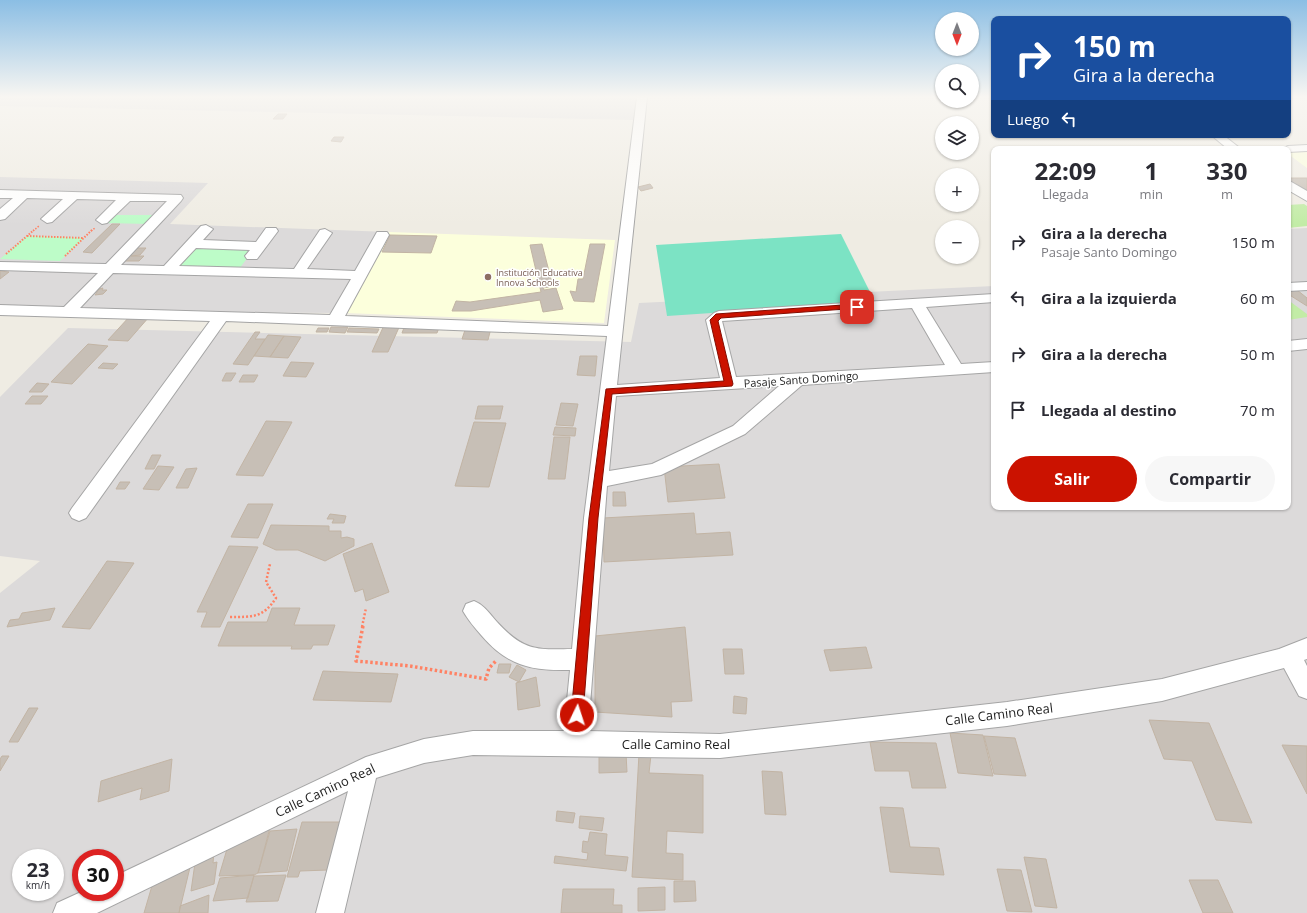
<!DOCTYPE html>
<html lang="es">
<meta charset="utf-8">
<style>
:root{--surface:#fff;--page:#f7f7f7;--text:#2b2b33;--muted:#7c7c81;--accent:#cb1200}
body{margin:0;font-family:"Open Sans",sans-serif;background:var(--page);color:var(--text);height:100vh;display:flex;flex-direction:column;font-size:15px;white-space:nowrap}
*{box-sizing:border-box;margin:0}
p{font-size:13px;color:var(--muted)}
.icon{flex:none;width:22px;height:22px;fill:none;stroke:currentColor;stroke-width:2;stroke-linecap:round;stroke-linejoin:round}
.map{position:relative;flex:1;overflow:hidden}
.sheet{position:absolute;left:991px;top:146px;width:300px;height:364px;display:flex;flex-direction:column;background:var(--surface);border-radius:8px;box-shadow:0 1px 3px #0004}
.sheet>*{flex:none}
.top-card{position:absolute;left:991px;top:16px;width:300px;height:122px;border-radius:8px;box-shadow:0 1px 3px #0004;background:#1a4fa0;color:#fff;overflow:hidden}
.needle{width:26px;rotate:180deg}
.controls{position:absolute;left:935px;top:12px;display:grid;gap:8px}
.controls a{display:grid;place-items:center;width:44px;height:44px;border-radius:50%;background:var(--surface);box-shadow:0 1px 3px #0004;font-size:20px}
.speed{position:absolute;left:12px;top:849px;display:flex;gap:8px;font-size:20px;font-weight:700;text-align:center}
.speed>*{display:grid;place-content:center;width:52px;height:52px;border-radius:50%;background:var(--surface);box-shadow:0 1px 3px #0004;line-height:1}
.speed small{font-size:10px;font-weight:400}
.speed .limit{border:6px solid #d22;background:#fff;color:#111}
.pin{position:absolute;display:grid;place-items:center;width:34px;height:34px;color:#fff;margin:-17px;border-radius:8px;box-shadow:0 2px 6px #0006}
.me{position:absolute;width:44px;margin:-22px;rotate:4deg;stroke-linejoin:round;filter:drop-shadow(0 0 3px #0008)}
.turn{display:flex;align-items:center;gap:14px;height:84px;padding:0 16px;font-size:18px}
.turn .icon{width:52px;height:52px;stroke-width:2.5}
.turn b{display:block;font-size:28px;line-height:34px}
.then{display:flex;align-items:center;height:38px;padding:0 16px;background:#0003;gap:8px;font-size:15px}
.eta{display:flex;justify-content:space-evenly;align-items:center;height:68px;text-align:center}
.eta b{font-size:24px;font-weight:700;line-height:28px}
.primary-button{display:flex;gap:8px;margin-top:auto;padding:8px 16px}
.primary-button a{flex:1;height:46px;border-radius:24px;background:var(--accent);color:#fff;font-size:16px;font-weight:700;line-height:46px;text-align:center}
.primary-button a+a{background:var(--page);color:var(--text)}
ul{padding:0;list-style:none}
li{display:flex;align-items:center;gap:12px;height:56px;padding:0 16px}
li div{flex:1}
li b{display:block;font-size:15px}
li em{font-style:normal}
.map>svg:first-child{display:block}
.residential{fill:#dcdada;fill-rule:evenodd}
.education{fill:#fcffdc}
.grass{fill:#c2eca6}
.park{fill:#bdfcc8}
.pitch{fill:#7ce3c4}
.building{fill:#c7bfb6;stroke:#c2b4a4}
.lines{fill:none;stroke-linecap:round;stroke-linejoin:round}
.minor-casing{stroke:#a5a5a5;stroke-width:2}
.path-far3{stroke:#ff8264;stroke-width:1.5;stroke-dasharray:1.5 1.5;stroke-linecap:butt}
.path-far2{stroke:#ff8264;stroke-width:2;stroke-dasharray:1.5 1.5;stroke-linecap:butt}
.path-far1{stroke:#ff8264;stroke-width:2.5;stroke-dasharray:2 2;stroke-linecap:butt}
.path{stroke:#ff8264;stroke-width:3.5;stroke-dasharray:2.5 2.5;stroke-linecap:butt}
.minor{fill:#fff;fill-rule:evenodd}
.route{fill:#cb1200;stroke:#840c00}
.education-dot{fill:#8d6e63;stroke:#fff;stroke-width:1.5}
.labels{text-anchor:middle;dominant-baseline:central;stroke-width:3;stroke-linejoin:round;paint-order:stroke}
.far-education-label{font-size:9px;fill:#785e54;stroke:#fff;text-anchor:start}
.street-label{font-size:11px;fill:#1e1e1e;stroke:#fff}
.near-street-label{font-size:13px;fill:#1e1e1e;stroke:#fff}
</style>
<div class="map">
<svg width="1307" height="913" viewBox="0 0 1307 913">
<rect width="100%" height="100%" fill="#efece3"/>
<!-- residential -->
<path class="residential" d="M0,97H637L634,120L0,106Z
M0,177L208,183L170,224L389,232L345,313L0,311Z
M1307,228V913H0V593L40,561L0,556V397L68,328L631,342L639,303L994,286V507H1288V229ZM21,858H55V892H21ZM81,858H115V892H81Z"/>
<!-- education -->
<path class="education" d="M1307,150V168L1288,154V152Z
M389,232L615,240L604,323L345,313Z"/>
<!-- grass -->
<path class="grass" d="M1304,204L1307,206V226L1288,228V205Z
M1288,300L1307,314V317L1288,320Z"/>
<!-- park -->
<path class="park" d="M114,215H157L148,224L106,223Z
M27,236L84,238L60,261L0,259Z
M193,247L255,248L239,269L175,267Z"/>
<!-- pitch -->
<path class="pitch" d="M841,234L875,302L667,316L656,245Z"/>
<!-- building -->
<path class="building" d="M278,114H287L283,119H273Z
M334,137H344L341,142L331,141Z
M1288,178H1307V195L1288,180Z
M650,184L653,188L641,191L638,187Z
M112,224H120L92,253L83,252Z
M390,235L437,236L431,253L382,252Z
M542,244L552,283L549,284V287L543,288L544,290L556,288L563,309L543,312L540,300L471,311H452L456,301L470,302L541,292L530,245Z
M590,244H605L594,302L574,301L570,291L576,292L578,279H583Z
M133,248H146L140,255L131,256H144L139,261H121Z
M0,271L9,272L0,279Z
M103,288L102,290H107L103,294L95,295L99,289Z
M1297,290L1307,298V306L1288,294V291Z
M130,316L149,317L128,341L108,340Z
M385,323H401L388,352H372Z
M405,325H440L437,333H402Z
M331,327H348L345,333L329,332Z
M466,327L491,328L488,340L462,339Z
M318,328H329L327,332H316Z
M349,328L379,329L377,333L347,332Z
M255,332H260L255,339H265L248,365L233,364Z
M268,335L284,336L270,357L254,356Z
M284,336L301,337L288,358L270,357Z
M88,344L108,346L72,384L51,382Z
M580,356H597L595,376L577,375Z
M291,362L314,363L306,377L283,376Z
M103,363L118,364L113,369L98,368Z
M226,373H236L231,381H222Z
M243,375H258L254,382H239Z
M37,383L49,384L42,392H29Z
M32,396H48L41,404H25Z
M561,403L578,404L573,426L556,425Z
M478,406H503L500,419H475Z
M266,421L292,422L263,476L236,475Z
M474,422L506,423L489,487L455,486Z
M555,427L576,428L575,436L553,435Z
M554,437H570L565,479H548Z
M152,455H161L154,469H145Z
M719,464L725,498L668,502L664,467Z
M158,466L174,467L159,490L143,489Z
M197,468L188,488H176L186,469Z
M120,482H130L125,489H116Z
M613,492H625L626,506H613Z
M248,504H273L258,538L231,537Z
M694,513L696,534L730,532L733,555L604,562L603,518Z
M330,514L346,516L344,523H332L334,519H327Z
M271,525L329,526V531H341V538L347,537L354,539V546L325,561L298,550H276L263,544Z
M372,543L389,592L366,601L363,589L355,592L343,554Z
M229,546L258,547L220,627H201L207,612H197Z
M107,561L134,563L90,629L62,627Z
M55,608L50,620L7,627L10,620L19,619L22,613Z
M272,608H300L294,625H335L328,645H313L311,649H291L292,646H218L228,622H267Z
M685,627L692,701L671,702L672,717L595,712V636Z
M866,647L872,668L830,671L824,650Z
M723,649H742L744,674H725Z
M499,664H511L509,673H497Z
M517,665L526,670L519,682L509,677Z
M323,671L398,674L391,702L313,700Z
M536,677L540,706L518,710L516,683Z
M734,696L747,698L746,714L733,713Z
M29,708H38L18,742H9Z
M1149,720L1209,723L1252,823L1216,820L1192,761L1164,759Z
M950,733L983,735L993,776L958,773Z
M984,736L1015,738L1026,776L994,774Z
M870,742L936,743L946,788H912L909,771H875Z
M1282,745L1307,746V794Z
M626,753L627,772L599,773V755Z
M639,754L651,755L649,773L703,775V833L667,831L666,853L683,854V880L632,877Z
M2,756H9L0,771V759Z
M172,759L169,791L140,800L142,788L98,802L101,781Z
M762,771L782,772L786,815L765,814Z
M880,807L903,808L910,847L939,848L944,875L890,872Z
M557,811L575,813L573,823L556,821Z
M580,816L604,818L602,831L579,828Z
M272,820L258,873L254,875L219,876L230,839Z
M302,822H340L328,870L300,871L298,877H287Z
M297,829L287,871L258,873L270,831Z
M590,832L607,834L605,855L628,857L626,871L554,863L555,856L587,860L588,853L582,852L583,841L588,842Z
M214,852L213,863L217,862L214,884L191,891L196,856Z
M1024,857L1046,859L1057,908L1035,906Z
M192,859L179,913H144L154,879Z
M997,869L1021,870L1032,912L1007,911Z
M254,875L248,898L213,901L220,878Z
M286,875L278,901L246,902L254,876Z
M1189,880H1218L1233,913H1203Z
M674,881H695L696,901L674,902Z
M665,887V910L638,911V888Z
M563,889H614L613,905H622V913H561Z
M209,895L208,913H179L180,906Z"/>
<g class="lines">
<!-- minor casing -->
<g class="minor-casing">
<path id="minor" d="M637,97H647L617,385L720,378L706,320L714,313L719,311L994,294V302L926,307L961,364L994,362V372L802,385L745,434L661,475L607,486L588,731L720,734L1007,702L1162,679L1279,649L1307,638V659L1304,660L1307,666V699L1299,696L1284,668L1162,701L1007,726L720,758L473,755L424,763L376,778L344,913H316L348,791L97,913H53L57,903L81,892H115V876L366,757L424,739L473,731H564L570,670C531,671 508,666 482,636C475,628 468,620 463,611L466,604L474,601C484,605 490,614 497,622C523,650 535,650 572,649L584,518L607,336L226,321L86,518L79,521L72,518L69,513L72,508L210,321L0,315V305L64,307L98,273L0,270V262L106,264L167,201H130L107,223L102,224L96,220L116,200L77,199L52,222L47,223L41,219L63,199L27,198L5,219L0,220V209L13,198H0V190L181,195L183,198L181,201L121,265L164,266L201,226L206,225L213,229L203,240L256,242L266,228H276L278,231L257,259H247L245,256L250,250L196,248L179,266L294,269L320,230L325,229L332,233L307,269L355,271L377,232H387L389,235L345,316L608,326ZM113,273L351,279L330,315L80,308ZM912,308L945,365L736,377L722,321ZM779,386L733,426L652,464L609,471L616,396Z
M1211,135H1223L1241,149H1228Z
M1307,145V151L1288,152V149H1282L1288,146Z
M1288,180L1307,191V201L1288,190Z
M1307,282V290L1288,291V283Z
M1307,339V349L1288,351V341Z"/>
</g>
<!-- path-far3 -->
<path class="path-far3" d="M33,231L39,226
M91,231L95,228"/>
<!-- path-far2 -->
<path class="path-far2" d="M27,236L83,238
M6,254L34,230
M65,256L92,230"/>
<!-- path-far1 -->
<path class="path-far1" d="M230,617C252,617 263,618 276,598L266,582L270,564
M362,627L366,608"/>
<!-- path -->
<path class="path" d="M363,626L356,661L410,666L486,679L489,668L497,660"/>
<!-- minor -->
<use href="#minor" class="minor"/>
</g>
<!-- sky -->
<linearGradient id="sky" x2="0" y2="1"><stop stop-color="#8bbee4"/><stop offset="0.43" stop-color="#f8f6f2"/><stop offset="1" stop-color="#f8f6f2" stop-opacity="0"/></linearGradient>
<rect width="1307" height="225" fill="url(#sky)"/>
<!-- route -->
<path class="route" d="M857,304L861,307L860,308L721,318L718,321L733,384L732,386L612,394L598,518L583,715L582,719L577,721L573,719L571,715L589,518L606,389L724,381L710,320L716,314Z"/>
<!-- markers -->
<circle class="education-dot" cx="488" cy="277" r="4"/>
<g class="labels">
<!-- far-education labels -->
<g class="far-education-label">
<text x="496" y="272">Institución Educativa<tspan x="496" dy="10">Innova Schools</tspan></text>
</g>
<!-- street labels -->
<g class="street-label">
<text transform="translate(801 379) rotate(-4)">Pasaje Santo Domingo</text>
</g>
<!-- near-street labels -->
<g class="near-street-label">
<text transform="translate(999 714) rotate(-7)">Calle Camino Real</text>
<text x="676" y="744">Calle Camino Real</text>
<text transform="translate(325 790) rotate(-25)">Calle Camino Real</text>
</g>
</g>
</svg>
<div class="controls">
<a><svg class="needle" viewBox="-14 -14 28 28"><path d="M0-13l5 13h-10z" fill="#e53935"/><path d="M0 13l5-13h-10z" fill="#7c7c81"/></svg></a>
<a><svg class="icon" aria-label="search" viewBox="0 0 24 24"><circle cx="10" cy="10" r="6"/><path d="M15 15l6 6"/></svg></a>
<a><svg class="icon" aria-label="layers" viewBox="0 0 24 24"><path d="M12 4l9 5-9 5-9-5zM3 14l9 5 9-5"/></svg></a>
<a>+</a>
<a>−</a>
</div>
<div class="speed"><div>23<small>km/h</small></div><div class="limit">30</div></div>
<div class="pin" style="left:857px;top:307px;background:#d93025"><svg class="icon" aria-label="arrive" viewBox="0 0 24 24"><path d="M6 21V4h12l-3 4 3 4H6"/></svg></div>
<svg class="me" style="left:577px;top:715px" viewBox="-20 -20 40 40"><circle r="17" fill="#cb1200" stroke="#fff" stroke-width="3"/><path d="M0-11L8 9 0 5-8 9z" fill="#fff"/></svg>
<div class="top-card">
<div class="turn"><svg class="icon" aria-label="right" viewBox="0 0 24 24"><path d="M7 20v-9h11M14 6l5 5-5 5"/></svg><div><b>150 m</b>Gira a la derecha</div></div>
<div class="then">Luego<svg class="icon" aria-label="left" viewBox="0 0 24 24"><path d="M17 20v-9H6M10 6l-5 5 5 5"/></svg></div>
</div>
<section class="sheet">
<div class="eta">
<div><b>22:09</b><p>Llegada</p></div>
<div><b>1</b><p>min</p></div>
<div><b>330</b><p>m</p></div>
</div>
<ul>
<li><svg class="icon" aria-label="right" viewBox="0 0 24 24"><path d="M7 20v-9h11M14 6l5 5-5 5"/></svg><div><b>Gira a la derecha</b><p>Pasaje Santo Domingo</p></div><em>150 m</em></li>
<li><svg class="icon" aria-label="left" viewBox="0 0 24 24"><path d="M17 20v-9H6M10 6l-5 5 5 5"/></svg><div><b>Gira a la izquierda</b></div><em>60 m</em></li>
<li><svg class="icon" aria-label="right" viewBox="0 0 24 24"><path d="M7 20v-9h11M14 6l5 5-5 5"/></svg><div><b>Gira a la derecha</b></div><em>50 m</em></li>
<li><svg class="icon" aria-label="arrive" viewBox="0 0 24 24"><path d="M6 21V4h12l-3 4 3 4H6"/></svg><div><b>Llegada al destino</b></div><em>70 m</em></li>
</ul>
<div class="primary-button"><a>Salir</a><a>Compartir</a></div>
</section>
</div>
